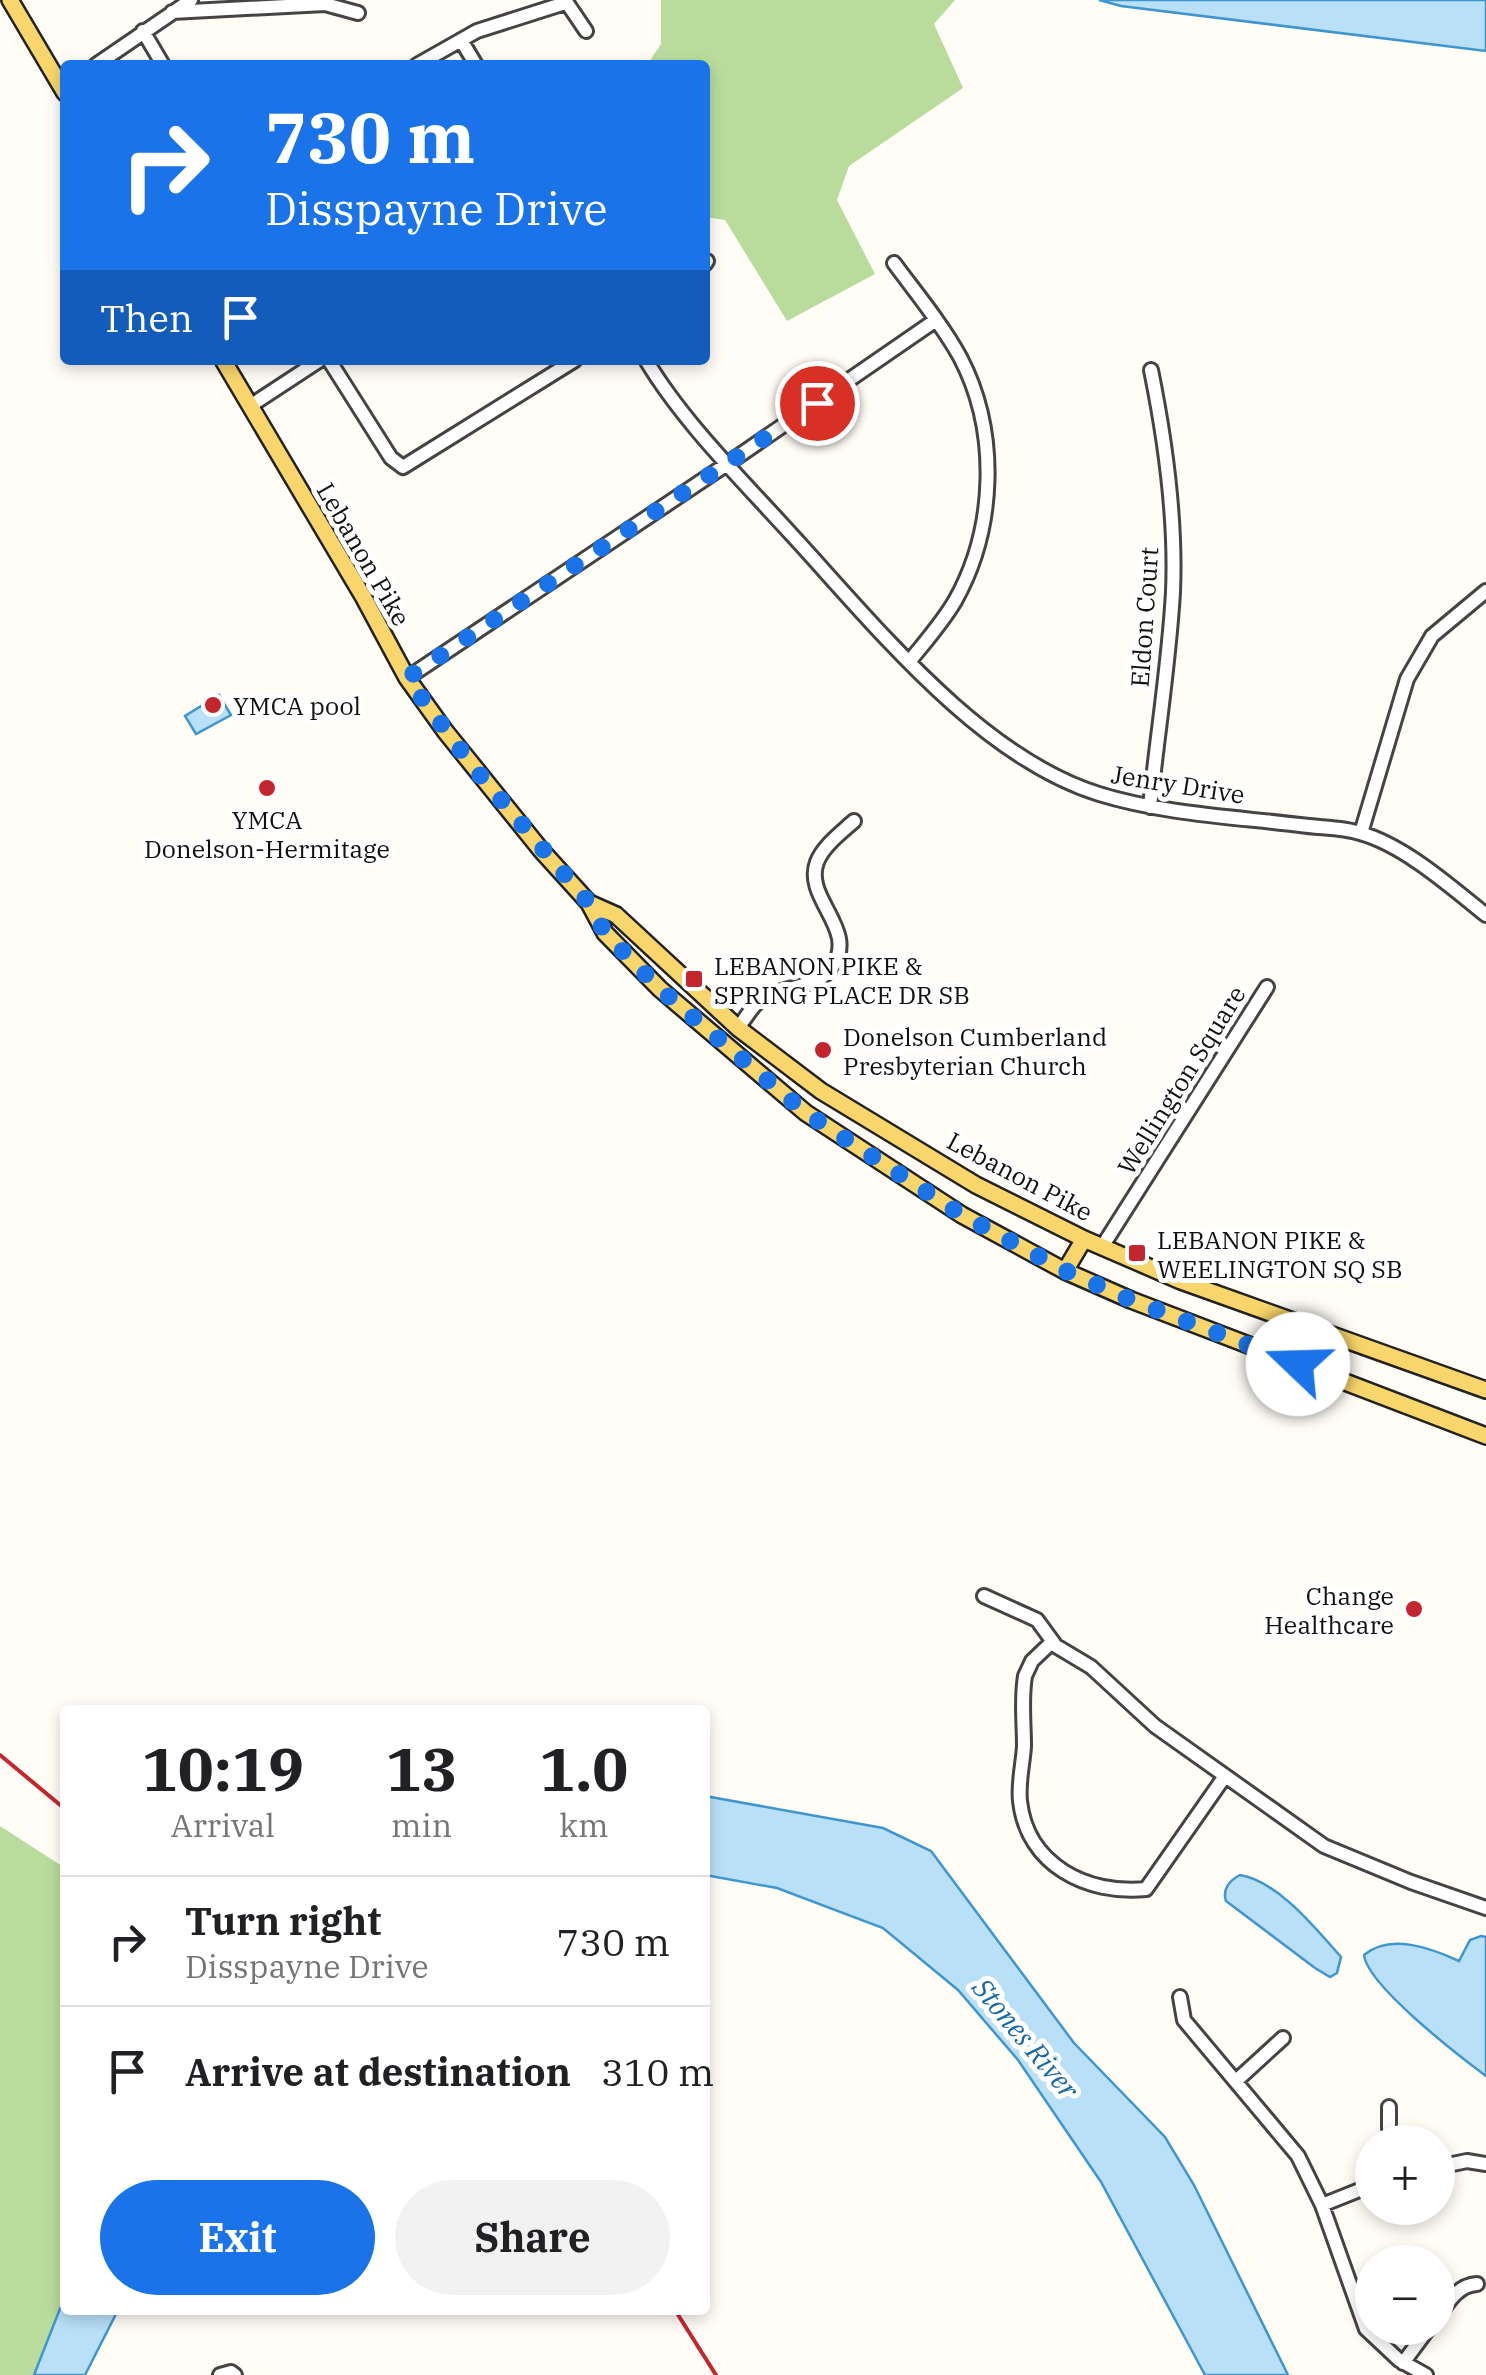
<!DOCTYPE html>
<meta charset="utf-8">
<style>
:root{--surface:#fff;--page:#f2f2f2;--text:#202124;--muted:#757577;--line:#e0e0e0;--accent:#1a73e8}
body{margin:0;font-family:"IBM Plex Serif",serif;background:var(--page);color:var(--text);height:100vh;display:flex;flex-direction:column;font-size:38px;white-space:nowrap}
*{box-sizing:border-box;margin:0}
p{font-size:32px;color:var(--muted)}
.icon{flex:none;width:55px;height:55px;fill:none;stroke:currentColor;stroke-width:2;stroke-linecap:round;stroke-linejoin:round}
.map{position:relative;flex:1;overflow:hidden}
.details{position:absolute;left:60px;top:1705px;width:650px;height:610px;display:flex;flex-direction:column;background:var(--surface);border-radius:10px;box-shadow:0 5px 15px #0003}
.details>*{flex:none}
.guide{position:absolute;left:60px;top:60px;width:650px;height:305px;border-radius:10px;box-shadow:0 5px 15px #0003;background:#1a73e8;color:#fff;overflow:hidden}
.controls{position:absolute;left:1355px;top:2125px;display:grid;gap:20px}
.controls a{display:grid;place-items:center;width:100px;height:100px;border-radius:50%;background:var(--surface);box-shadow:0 5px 15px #0003;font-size:50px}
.pin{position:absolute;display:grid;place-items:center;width:85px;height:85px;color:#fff;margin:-42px;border:5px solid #fff;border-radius:50%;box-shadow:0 2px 10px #0007}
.me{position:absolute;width:110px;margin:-55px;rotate:291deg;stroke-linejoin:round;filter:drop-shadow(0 0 8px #0008)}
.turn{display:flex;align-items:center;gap:35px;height:210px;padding:0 40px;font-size:45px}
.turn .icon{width:130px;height:130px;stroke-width:2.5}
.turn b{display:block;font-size:70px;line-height:85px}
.then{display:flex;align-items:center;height:95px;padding:0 40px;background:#0003;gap:20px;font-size:38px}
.eta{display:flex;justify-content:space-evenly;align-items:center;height:170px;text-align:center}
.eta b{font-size:60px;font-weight:700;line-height:70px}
.action{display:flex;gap:20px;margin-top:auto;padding:20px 40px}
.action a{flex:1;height:115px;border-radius:60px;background:var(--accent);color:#fff;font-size:40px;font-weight:700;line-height:115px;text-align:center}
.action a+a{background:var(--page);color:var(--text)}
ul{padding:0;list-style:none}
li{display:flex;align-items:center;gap:30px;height:130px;padding:0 40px;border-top:2px solid var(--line)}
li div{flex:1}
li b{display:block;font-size:38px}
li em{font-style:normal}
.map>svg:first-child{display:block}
.forest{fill:#b9dc9c}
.water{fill:#b9e0f7;stroke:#3f96cf;stroke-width:2.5}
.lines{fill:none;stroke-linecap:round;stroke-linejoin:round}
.minor-casing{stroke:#444;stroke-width:18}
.major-casing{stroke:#222;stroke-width:20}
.minor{stroke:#fff;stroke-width:12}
.major{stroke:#f9d66b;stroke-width:15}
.rail{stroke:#c4262e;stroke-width:4}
.route{stroke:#1a73e8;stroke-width:18;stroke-dasharray:0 32.4}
.poi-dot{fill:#c4262e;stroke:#fff;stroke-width:4}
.labels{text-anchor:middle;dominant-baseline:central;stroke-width:10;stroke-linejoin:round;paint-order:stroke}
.street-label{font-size:25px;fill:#111;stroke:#fff}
.poi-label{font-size:25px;fill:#111;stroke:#fff;text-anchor:start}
.water-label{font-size:28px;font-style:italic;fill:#1768a6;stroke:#fff}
</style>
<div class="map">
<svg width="1486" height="2375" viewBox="0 0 1486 2375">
<rect width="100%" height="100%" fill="#fffdf5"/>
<!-- forest -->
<path class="forest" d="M661,0H955L934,24L963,88L849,166L837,200L875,274L787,321L725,220L705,217V65H647L661,44Z
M0,1826L65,1868V2296L34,2375H0Z"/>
<!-- water -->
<path class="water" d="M1099,0H1486V51L1121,6Z
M219,695L231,715L196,734L185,716Z
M705,1796L883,1828L931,1851L1074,2043L1165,2137L1194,2185L1288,2375H1205L1101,2182L1018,2060L958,1990L883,1928L777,1888L705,1875Z
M1240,1875C1278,1881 1317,1930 1341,1957L1337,1973L1330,1977L1315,1968L1226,1901C1222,1889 1230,1880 1240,1875Z
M1481,1936L1486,1937V2076C1459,2056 1367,1985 1364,1955C1390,1933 1431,1948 1459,1961L1470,1940Z
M65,2296V2310H118L85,2375H34Z"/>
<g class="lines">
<!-- minor casing -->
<g class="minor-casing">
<path id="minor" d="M565,0L586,31
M172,12L325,4L358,13
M143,31L163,65
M461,40L476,65
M96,65L191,0
M417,65L477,31L565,3
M894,263C916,293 942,324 960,357C999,431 996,528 955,601C942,623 925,642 909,662
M705,264L707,261
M329,360L391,458L403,467L575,360
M646,360C683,422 742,480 791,534C874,624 979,757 1099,794C1164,814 1234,817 1300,825C1320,828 1342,827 1360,833C1404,845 1451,887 1486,915
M250,406L320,360
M407,678L727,464L936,320
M1150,807C1157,736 1169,664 1173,592C1176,522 1165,439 1151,370
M1361,833L1407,679L1432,636L1486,591
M738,1028C744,1020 750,1010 757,1003C779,984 817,991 833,966C858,929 803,898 817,862C823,846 842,832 854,821
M1102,1247L1267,987
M984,1596L1037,1620L1056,1646L1091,1667L1155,1726L1324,1846L1411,1882L1486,1908
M1052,1642L1032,1661L1025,1676C1021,1700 1024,1722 1024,1746C1023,1764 1018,1782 1020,1801C1027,1865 1087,1895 1146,1889L1225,1776
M1180,1997L1184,2020L1298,2156L1322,2205L1366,2329L1399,2360L1426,2375
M1236,2081L1283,2038
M1389,2107V2128L1394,2142
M1438,2167L1467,2161L1486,2164
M1322,2205L1372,2185
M1438,2317C1448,2302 1458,2285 1477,2284
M1403,2363L1429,2328
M220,2375L231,2372L235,2375"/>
</g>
<!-- major casing -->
<g class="major-casing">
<path id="major" d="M10,0L65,93
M223,360L364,598L407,678L445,731L541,850L589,903L605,933L660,989L806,1113L962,1215L1065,1271L1131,1300L1486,1436
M589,903L616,915L738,1028L821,1091L976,1185L1084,1239L1181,1281L1486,1390
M1065,1271L1084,1239"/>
</g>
<!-- minor -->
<use href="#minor" class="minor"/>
<!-- major -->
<use href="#major" class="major"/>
<!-- rail -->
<path class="rail" d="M0,1755L65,1809
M675,2310L716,2375"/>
</g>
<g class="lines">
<!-- route -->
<path class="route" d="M817,403L407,678L474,768L589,903L605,933L660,989L806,1113L962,1215L1066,1271L1131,1300L1298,1364"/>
</g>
<!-- markers -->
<g class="poi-dot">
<circle cx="213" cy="705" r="10"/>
<circle cx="267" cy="788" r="10"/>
<rect x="684" y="969" width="20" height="20" rx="5"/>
<circle cx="823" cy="1050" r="10"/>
<rect x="1127" y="1243" width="20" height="20" rx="5"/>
<circle cx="1414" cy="1609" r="10"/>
</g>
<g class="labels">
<!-- street labels -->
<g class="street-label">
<text transform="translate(364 554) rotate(60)">Lebanon Pike</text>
<text transform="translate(1144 617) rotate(-86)">Eldon Court</text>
<text transform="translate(1178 784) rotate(9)">Jenry Drive</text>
<text transform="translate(1181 1080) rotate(-58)">Wellington Square</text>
<text transform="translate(1020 1176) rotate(28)">Lebanon Pike</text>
</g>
<!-- poi labels -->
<g class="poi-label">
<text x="233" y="705">YMCA pool</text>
<text x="267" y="819" text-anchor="middle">YMCA<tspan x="267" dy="29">Donelson-Hermitage</tspan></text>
<text x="714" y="965">LEBANON PIKE &amp;<tspan x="714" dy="29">SPRING PLACE DR SB</tspan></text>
<text x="843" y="1036">Donelson Cumberland<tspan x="843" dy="29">Presbyterian Church</tspan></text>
<text x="1157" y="1239">LEBANON PIKE &amp;<tspan x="1157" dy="29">WEELINGTON SQ SB</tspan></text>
<text x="1394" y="1595" text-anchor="end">Change<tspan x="1394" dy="29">Healthcare</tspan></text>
</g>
<!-- water labels -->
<g class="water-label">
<text transform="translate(1026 2038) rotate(50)">Stones River</text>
</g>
</g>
</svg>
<div class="controls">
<a>+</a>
<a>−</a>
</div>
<div class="pin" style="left:817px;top:403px;background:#d93025"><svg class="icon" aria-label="arrive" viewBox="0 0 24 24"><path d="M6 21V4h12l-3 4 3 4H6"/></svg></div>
<svg class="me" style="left:1298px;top:1364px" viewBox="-20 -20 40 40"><circle r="19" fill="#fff"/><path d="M0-13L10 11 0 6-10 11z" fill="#1a73e8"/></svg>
<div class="guide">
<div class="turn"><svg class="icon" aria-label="right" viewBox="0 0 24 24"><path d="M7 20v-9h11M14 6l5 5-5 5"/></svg><div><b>730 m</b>Disspayne Drive</div></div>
<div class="then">Then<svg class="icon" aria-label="arrive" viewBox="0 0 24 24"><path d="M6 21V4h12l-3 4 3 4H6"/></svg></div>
</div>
<section class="details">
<div class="eta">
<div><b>10:19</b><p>Arrival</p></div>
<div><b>13</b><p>min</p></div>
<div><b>1.0</b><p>km</p></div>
</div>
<ul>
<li><svg class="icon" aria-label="right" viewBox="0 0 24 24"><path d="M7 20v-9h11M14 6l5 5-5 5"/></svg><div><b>Turn right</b><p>Disspayne Drive</p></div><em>730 m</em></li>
<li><svg class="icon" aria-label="arrive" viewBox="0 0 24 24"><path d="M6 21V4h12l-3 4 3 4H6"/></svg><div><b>Arrive at destination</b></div><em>310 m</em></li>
</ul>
<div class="action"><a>Exit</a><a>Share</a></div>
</section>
</div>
